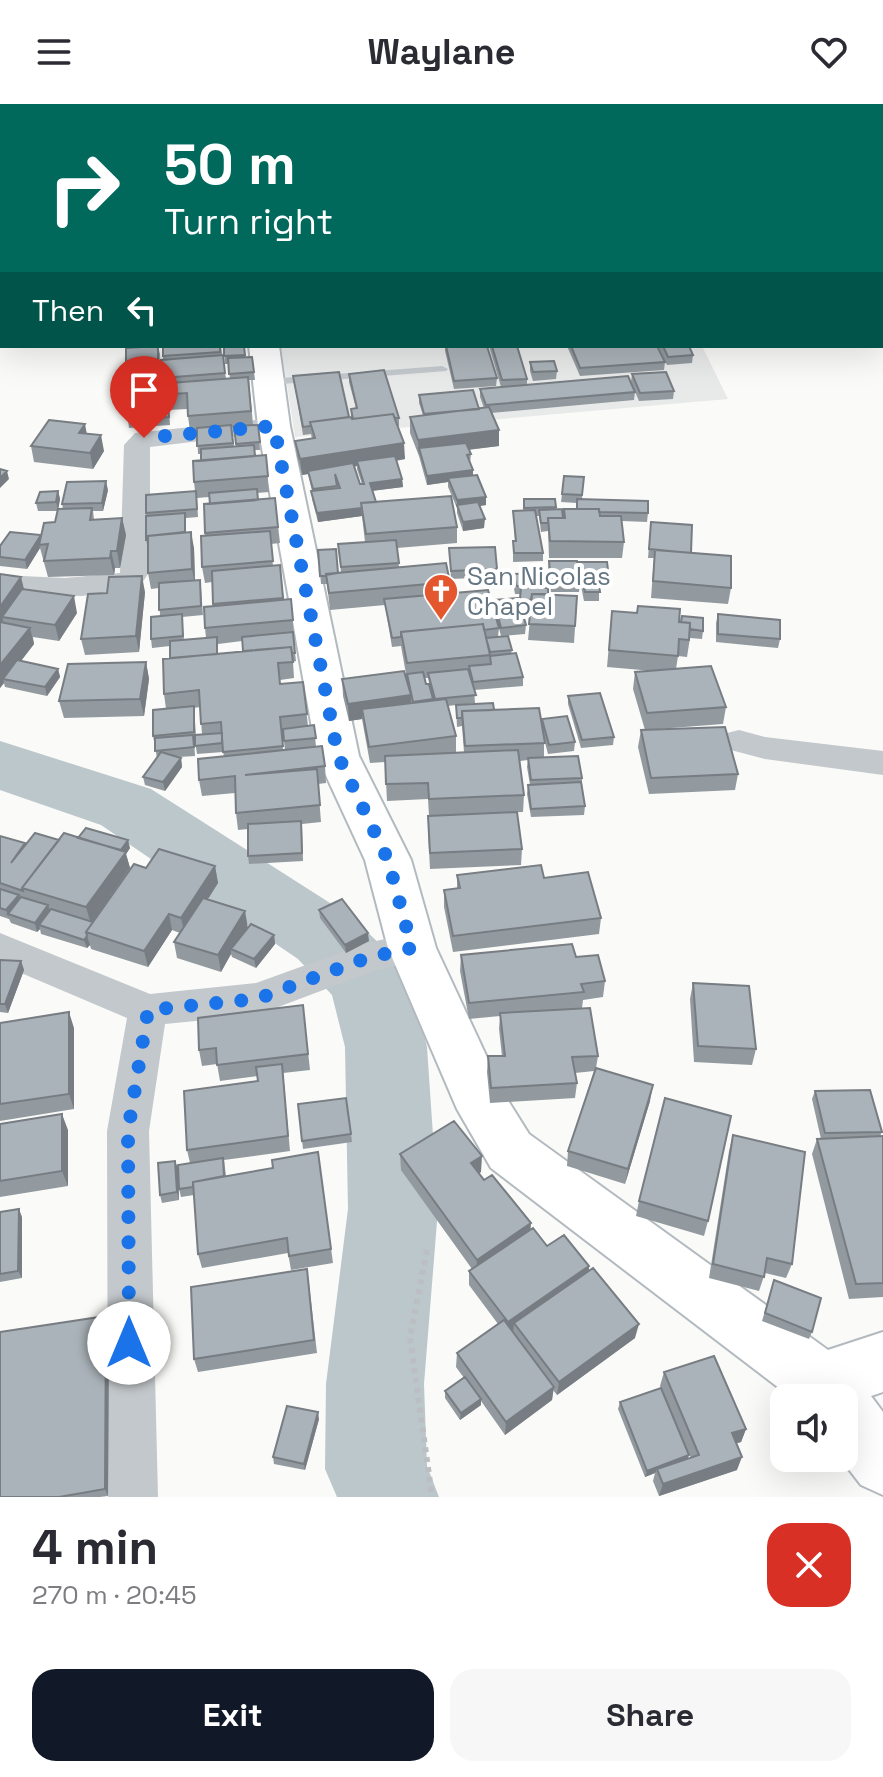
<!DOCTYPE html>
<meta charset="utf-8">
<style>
:root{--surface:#fff;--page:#f7f7f7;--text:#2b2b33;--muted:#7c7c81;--accent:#111827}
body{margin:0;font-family:"Space Grotesk",sans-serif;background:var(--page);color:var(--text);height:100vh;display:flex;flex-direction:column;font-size:30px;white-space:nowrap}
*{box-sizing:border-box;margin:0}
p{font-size:26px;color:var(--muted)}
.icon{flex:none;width:44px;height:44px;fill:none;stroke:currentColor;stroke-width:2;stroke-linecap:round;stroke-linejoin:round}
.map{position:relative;height:1393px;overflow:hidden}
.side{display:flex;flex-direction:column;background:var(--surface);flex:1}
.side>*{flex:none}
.guide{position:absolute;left:0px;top:0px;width:884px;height:244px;box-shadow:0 8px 32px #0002;background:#00695c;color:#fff;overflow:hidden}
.tools{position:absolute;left:770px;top:1280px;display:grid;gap:16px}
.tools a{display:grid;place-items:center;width:88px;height:88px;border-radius:16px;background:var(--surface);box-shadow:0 8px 32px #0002;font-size:40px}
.pin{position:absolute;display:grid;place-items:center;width:68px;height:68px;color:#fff;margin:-82px -34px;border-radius:50% 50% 50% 0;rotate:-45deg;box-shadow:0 0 8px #0007}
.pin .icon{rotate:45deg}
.me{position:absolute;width:88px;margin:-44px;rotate:0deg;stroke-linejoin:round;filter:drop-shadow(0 0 6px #0008)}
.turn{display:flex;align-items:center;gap:28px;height:168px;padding:0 32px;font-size:36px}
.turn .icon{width:104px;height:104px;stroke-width:2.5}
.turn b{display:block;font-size:56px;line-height:68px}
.then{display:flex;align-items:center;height:76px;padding:0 32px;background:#0003;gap:16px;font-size:30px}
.round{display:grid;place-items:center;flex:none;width:84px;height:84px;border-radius:24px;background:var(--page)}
.summary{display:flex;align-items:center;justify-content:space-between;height:136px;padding:0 32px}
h1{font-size:48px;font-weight:700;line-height:60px}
.primary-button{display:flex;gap:16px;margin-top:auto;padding:16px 32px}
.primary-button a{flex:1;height:92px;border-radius:24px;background:var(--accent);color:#fff;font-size:32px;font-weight:700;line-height:92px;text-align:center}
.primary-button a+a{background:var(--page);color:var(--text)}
header{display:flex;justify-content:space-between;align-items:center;height:104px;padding:0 32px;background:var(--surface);font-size:36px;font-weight:700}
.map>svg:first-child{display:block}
.built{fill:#e8e9e9}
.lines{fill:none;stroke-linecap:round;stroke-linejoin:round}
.river{fill:#bbc7cb;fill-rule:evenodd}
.secondary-casing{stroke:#b3babf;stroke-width:4}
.path{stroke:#bbbfc2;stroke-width:6;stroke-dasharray:5 5;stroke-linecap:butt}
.lane{fill:#c3c8cc;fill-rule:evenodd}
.street{fill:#c3c8cc;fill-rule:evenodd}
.secondary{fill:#fff;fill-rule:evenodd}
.wall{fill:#929a9f;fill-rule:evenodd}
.shaded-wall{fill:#777d82}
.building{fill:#aab3b9;stroke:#777d82;stroke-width:2}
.route{stroke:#1a73e8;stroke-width:14;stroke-dasharray:0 25.2}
.labels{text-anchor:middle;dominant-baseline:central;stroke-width:8;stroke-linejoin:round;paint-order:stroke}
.poi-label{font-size:26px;fill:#657683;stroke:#fff;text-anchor:start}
</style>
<header><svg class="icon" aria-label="menu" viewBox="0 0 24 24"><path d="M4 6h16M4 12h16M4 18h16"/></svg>Waylane<svg class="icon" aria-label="heart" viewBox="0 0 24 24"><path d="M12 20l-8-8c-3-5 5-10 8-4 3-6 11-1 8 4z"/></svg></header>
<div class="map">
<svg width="883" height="1393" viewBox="0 0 883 1393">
<rect width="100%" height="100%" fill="#fafaf8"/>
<!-- built -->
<path class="built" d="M281,242H702L728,295L295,333Z"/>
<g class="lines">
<!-- river -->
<path class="river" d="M0,637L151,685L352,813L392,852L419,910L427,943L438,1105L424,1280L427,1362L439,1393H337L325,1365L326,1280L348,1105L345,943L332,891L298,855L101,721L0,686Z"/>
<!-- secondary casing -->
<g class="secondary-casing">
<path id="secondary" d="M207,0H231V2H207Z
M646,0H680L682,2H648Z
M249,242H279L290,322L359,652L411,756L436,844L504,990L529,1030L828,1246L883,1228V1288L871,1292L883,1308V1391L861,1381L840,1354H844V1294H792L491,1064L457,1005L388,844L365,756L317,652L258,322Z"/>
</g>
<!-- path -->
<path class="path" d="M427,1146L410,1233L432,1393"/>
<!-- lane -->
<path class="lane" d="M442,262L448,265L446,267L269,281L263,278L269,275Z"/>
<!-- street -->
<path class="street" d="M0,0H11L2,2L0,7Z
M883,121V136H882V121Z
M274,314L283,317L287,322L283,327L150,343V467L140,482L82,492L0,489V471L65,474L120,469L124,341L135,329Z
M739,626L765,633L883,647V671L765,655L727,645L723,637L727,629Z
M0,829L150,890L256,879L367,839L412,829L425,834L431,844L425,854L371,868L257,911L165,920L149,1027L158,1393H108L107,1027L127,914L0,860Z"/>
<!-- secondary -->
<use href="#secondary" class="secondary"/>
</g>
<!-- wall -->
<path class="wall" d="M251,0H306V2H251Z
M158,242L160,250L159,280L163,279V242H221L226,275H230L228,260H225L224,242H244L245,253L254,268L255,276H249L253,321H258L260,346H255V352L266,351L269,388L257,389L258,396L275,394L280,439L271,440L273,462L280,461L284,496L291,495L294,532L293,533L296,557L293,558L294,574L280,576V580L303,578L308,622L314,621L316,643L325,662L326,679L318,680L321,718L302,720L303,757L249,760L248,752V725L238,726L236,709L235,689L202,692L199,676L224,652L223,648L197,650L195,637H194L195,652L179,653L181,654L182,663L165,687L145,681L143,673L157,654L153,632L166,605L164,590L170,554V542L152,544L151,535L160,512L159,484L151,485L148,469V445L146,436V391L195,387L194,378L201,357V350H198L197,327H190L187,305L169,306L170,321L129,324L128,316L159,301L157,291L126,294L124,286L127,263L126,257ZM232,324H234L236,342H234ZM209,393L210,400H204L205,432L202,463L205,479L212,478L213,502L205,524L206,534L184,536L182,513L203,511L201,484L195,476L194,444L186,428V414L198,413L197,394ZM242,537L243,547L218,550V540ZM200,603L202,630L196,631L194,604ZM282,629H283L285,646H283Z
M445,242H487L497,274L496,282L454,285L445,247Z
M489,242H517L527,275V281L635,288L634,296L491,309L499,342L468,346L471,350L470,359L473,371L486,393V401L479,402L484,424L463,427L457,409V404L448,383V378L427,381L419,352L410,329V313L423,311L419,299V291L479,304H484L480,293V285L501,283Z
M567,242H657L665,258L664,266L580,272Z
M658,242H689L693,251L692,259L667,261Z
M530,258L557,267L556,275L533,277L530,267Z
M349,270L399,314V322H398L405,355L396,357L402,375L403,383L372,387L376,398L457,423V439L397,444L399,463L450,478V489L493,505L494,496L519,499L520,490H515L513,479L514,470L540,480L539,484L548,490L577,492L574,539L528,536L531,504H521L526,521L525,530L501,532L494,506L499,524L498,533L512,546L511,550L523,573V582L474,586L475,599L460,601L494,606L542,618L575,638L574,647L548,650L544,635V653L582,674V679L585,702L584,711L531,713L527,690L528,681H530L527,663L528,656L520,657L524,691L523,708L462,710L522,745L521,761L430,765L428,728V712H429L428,695L387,697L385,658L370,659L362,615L349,617L343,592L342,575L408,581L401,542L392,543L385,501L330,506L327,480H321L318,446L338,469H341L338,440L365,438L362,412L318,418L312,395V387L308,370L302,371L297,353L295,337L312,335L311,330L303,331L293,272L349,313H351V305L356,304L349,278ZM357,362V365L362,380H360L354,363ZM425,574H428L430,583L426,580ZM456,601L457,623L462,622L464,648L456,649V632L448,602Z
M632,270L674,287L673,295L639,297L631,278Z
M87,330L104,347L93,365L34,358L31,342Z
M584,373L582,395L648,409L647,418L622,417L624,438L622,454H549L548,427L541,428L539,412H536L543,449V457L513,458V437H515L513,407H523L524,395L556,403V406L564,414V405H577V399L561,398L562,390Z
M108,386L103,407H93L94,415L122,414L126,431L120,464H115L114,471L48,473L40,444L27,465L0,462V442L41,431L55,418L58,407H38L36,399L58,387L60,395L58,405H63L62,400Z
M651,418L691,449L731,484L728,500L651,494L654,454H648Z
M449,444L497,465V473L451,475Z
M549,457L580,480L579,488H551L548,466Z
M579,458L609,474L608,483H599V497H584L578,467Z
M0,470L24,486L77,509L59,537L33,533L34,540L21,557L58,565L60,573L47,592L5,583L4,579L0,584Z
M145,488L139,548L85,551L81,535Z
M612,507L679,518L703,527L702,535L690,534L687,553L678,552L676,565L726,603L723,620L645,626L633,585L635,568L653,567L607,563Z
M718,510L780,535L778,544L716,538V519Z
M146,558L149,575L144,612L64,614L59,597Z
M568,592L614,633L613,641L581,644L568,600Z
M641,626L738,670L735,686L649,690L638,643Z
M0,732L25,739V741L78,734L130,744L126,750L130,764L92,818H93L146,764L215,762L218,779L208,795L248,824L274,831L275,840L256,864L232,853L231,850L221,868L177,854L174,838L180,829L172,826L148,863L91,845L90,841L87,844L41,830L40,825L37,828L11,819L9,815L0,812Z
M457,771L544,774L601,814L599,830L453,848L444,803V786L457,785Z
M319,806L369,837L346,849L320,814Z
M461,851L576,853L605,877L603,893L583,896L582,904L598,952L596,964L650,997L625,1080L567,1062L568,1047L594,967L575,969L577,979L575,994L490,999L487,968L488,952H502L499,925L500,912L469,915L460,867Z
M0,856L21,857L24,866L8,909L0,908Z
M693,879L756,945L752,961L694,958L690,895Z
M303,901L310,966L283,969L290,1047L224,1056L226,1072L273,1064L318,1048L333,1159L291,1166L288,1149L202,1164L198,1150L194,1091L181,1093L179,1085L190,1059L187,1046L258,977L257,972L220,977L217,960L202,962L199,946Z
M0,919L74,924V1005L0,1017Z
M815,987L882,1028L880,1032H883V1193L849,1195L812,1050L817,1035H821L812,995Z
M298,1000L351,1030L352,1038L303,1045Z
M0,1020L68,1026V1082L0,1093Z
M733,1031L792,1160L786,1174L765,1169L759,1187L709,1174L729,1047Z
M400,1050L481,1068L479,1069L531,1126L547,1142L589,1162V1167L635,1234L557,1291L553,1286L552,1296L505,1331L481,1297V1301L460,1316L445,1294V1287L464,1274L456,1263L457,1249L498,1220L469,1181V1167L472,1165L401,1066Z
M175,1057L178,1065L179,1096L162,1099L160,1091Z
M639,1097L708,1117L704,1132L636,1112Z
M0,1108L22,1113V1174L0,1178Z
M774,1176L812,1228L809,1235L762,1217Z
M309,1180L317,1249L198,1268L194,1255Z
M106,1212L109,1219L108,1392L100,1393H0Z
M664,1268L746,1325L741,1338L736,1339L737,1366L659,1392L653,1377L655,1369L645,1373L618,1305L620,1298L688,1355L691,1354L660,1282Z
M319,1315L305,1366L274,1360L273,1353Z"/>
<!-- shaded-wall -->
<path class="shaded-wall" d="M0,24H2V38H0Z
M85,320L88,336L79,329Z
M499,326V342L421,351L419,344V352L418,336Z
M101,331L104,347L93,365L90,349Z
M404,339L405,355L359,362L357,357V362L302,371L300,355Z
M473,366V375L448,374V378L427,381V372Z
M7,367L9,375L0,384V374Z
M402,375L403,383L370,387V379Z
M106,377L108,386L103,407L102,399Z
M58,387L60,395L58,407L56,398Z
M486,393V401L458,405L457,402V396Z
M361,404L362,412L318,418L317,409Z
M122,414L126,431L120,464L117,447Z
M485,415L484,424L463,427V418Z
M191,428L194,444L195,481L192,465Z
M41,431L39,441L40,444L27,465L25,456Z
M111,447L115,464L114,471L110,454Z
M142,472L145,488L139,548L136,532Z
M21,473L25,489L2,513L4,520L0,519V503Z
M74,492L77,509L59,537L55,521Z
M30,524L34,540L7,575H3L4,579L0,584V561Z
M146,558L149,575L144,612L140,595Z
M58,565L60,573L47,592L45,583Z
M411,591V608L362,605V615L349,617L348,600Z
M181,654L182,663L165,687L163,678Z
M128,736L130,744L126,750L130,764L91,820L86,803Z
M215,762L218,779L185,831L181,814Z
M19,791L21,799L8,810L9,815L6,806Z
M48,801L51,810L39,821L40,825L37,828L35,819Z
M245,807L248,824L231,845V850L221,868L218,851Z
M169,810L172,826L148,863L144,847Z
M368,829L369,837L346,849L345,841Z
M274,831L275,840L256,864L254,855Z
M87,832L90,841L87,844L84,836Z
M21,857L24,866L8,909L5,900Z
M69,908L74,924V1005L69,990Z
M653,981L650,997L625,1080L628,1065Z
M62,1010L68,1026V1082L62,1067Z
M482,1052L481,1068L471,1075V1059Z
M175,1057L178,1065L179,1096L177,1088Z
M19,1105L22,1113V1174L18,1167Z
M531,1119L530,1134L476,1170L477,1156Z
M589,1162L587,1177L514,1219L513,1228L507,1232L508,1218Z
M106,1212L109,1219L108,1392L105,1385Z
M639,1220L635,1234L557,1291L559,1278Z
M554,1283L552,1296L505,1331L506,1318Z
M481,1295V1301L460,1316L461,1309Z
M318,1308L319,1315L305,1366L304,1360Z
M746,1325L741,1338L727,1342L732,1329Z
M689,1351L687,1358L657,1365L655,1369L645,1373L647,1367Z
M742,1353L737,1366L659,1392L663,1380Z"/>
<!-- building -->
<path class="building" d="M9,0H49V2H8Z
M51,0H89V2H51Z
M97,0H139V2H97Z
M143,0H189L183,1L143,2Z
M608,0H639V2H607Z
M0,8H2V24H0Z
M158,242V255L126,257V244Z
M163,242H220V248L163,252Z
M224,242H244L245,251L224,252Z
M446,242H487L497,274L454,277Z
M492,242H517L527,275L502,276Z
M571,242H657L665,258L580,264Z
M663,242H689L693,251L668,253Z
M223,251L225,269L162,274L161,256Z
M252,253L254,268L229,270L228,254Z
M554,257L557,267L533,268L530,258Z
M158,260L157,283L124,286L125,263Z
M384,266L399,314H395L393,310L353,315L351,305L357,304L349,270Z
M339,268L349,313L310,318L311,322L303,323L293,272Z
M666,268L674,287L640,289L632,270Z
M628,272L635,288L486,301L480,285Z
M248,273L251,307L188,312L187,289L157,291V280Z
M473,286L479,305L424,310L419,291Z
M168,301L169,313L128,316V304Z
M489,303L499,326L418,336L410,313Z
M393,310L404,339L300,355L295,337L315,334L310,318L351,313L352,315Z
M49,316L85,320L79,329L101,331L90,349L31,342Z
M231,321L233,339L197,342V324Z
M258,321L260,338L236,340L234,322Z
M466,339L471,350L467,351L473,366L427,372L419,344Z
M254,341L255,352L201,357V345Z
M266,351L268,372L194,378L193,357Z
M395,352L402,375L370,379L376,398L361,399L362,404L317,409L311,387L340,384L335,370L337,382L313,385L308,367L353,359L360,380H364L357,357Z
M0,365L7,367L0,374Z
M477,371L486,393L457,396L448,374Z
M564,372L584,373L582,391L562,390Z
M106,377L102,399L62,400L67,378Z
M257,385L258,396L210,400L209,389Z
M58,387L56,398L36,399L40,388Z
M196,387L197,405L146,409V391Z
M451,392L457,423L366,430L361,399Z
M275,394L278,423L205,429L204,400Z
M524,395H555L556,403L524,404Z
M577,395L648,397V409L599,408V405H577Z
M478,398L485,415L463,418L457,401Z
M92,404L90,416L122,414L117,447H111L110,454L44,457L48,440L39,441L44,419L55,418L58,405Z
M562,405L563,414H548V419H541L539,406Z
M564,405H599L600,412H621L624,438L550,437L548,414H565Z
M535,406L543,449H514L513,437H516L513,407Z
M185,409V428L148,432V436H146V412Z
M651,418L692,421L691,449L649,445Z
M270,427L273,457L202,463L201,432Z
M10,428L41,431L25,456L0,453V442Z
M191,428L192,465L148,469V432Z
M396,436L399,459L341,463L338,440Z
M495,443L497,465L451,467L449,444Z
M336,445L338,469L320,472L318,446Z
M655,446L731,452V484L653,477Z
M549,457H577L580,480H551Z
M579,458H607L609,474H598L600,488H585Z
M446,459L450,478L329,489L326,470Z
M280,461L283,494L213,500L212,467Z
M538,469L540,480L516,482L514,470Z
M0,470L21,473L0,503Z
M142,472L136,532L81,535L88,490L107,489L109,473Z
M200,476L201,502L159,506V479Z
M521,483L548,484V490H532L531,496L520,495Z
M22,485L74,492L55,521L2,513Z
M488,486L499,524L484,526L483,520L401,528V533L392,534L384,495Z
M532,490L577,492L575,522L529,520Z
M518,494L526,521L501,524L494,496Z
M291,495L293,516L205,524L204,503Z
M638,502L680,505L679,518L690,519L689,536L679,535L678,552L609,546L612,507L637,509Z
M182,510L183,532L151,535V513Z
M718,510L780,516V535L718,530Z
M682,512L703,514V527L690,525V519L681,518Z
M0,518L30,524L0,561Z
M483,520L490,551L407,559L401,528Z
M293,528L295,549H292L291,543L243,547L242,533Z
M508,532L512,546L490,548L486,534Z
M217,533V550L170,554V537Z
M291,543L293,558L278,559L280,580L303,578L307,610L280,613L283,642L223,648L221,618L201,620L199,586L164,590L163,555Z
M516,549L523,573L473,578L469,562L491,560L490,552Z
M17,556L58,565L45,583L3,575Z
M146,558L140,595L59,597L68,560Z
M711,562L726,603L647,609L635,568Z
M468,565L476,591L435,595L428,569Z
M404,567L411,591L348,600L342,575Z
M423,568L426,580H429L433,595L413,598L407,570Z
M600,589L614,633L582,636L568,592Z
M446,595L456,632L369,643L362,605Z
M493,599L494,606L462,607V614H457L456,601Z
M194,602V628L153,632V606Z
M539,604L545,639L465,642L462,607Z
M567,612L575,638L549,641L542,615Z
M314,621L316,634L284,637L283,625Z
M725,623L738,670L651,674L641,626Z
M222,629V639L195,642V631Z
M193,631L194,643L155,647V634Z
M322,642L325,662L245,671L317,665L320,701L236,709L235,672L199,676L198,655Z
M518,646L524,691L429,695L428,679L386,680L385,652Z
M161,648L181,654L163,678L143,673Z
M578,652L582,674L531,676L528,654Z
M581,678L585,702L531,705L528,681Z
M517,708L522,745L430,749L428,712Z
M301,717L302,749L248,752V720Z
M86,724L128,736L121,746L78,734Z
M35,729L59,736L22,784L23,787L0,779V732L25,739L11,759Z
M64,729L126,748L86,803L22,784Z
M159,745L215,762L181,814L169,810L144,847L86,828L134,760L146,764Z
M541,761L544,774L588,768L601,814L453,832L444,786L460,784L457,771Z
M0,785L19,791L6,806L0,804Z
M21,793L48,801L35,819L8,810Z
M203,794L245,807L218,851L174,838Z
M342,795L368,829L345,841L319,806Z
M51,805L93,818L86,828L87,832L84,836L39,821Z
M251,820L274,831L254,855L231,845Z
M572,840L576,853L598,851L605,877L581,880L584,888L469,899L461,851Z
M0,856L21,857L5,900H0Z
M693,879L749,882L756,945L698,942Z
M303,901L308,950L217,961L216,944L199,946L198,914Z
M590,904L598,952L572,953L577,979L491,984L488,952H505L500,909Z
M69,908V990L0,1000V919Z
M282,960L288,1032L187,1046L184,987L258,977L256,963Z
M596,964L653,981L628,1065L568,1047Z
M870,986L882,1028L825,1029L815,987Z
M346,994L351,1030L302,1037L298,1000Z
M665,994L731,1012L708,1117L639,1097Z
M62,1010V1067L0,1077V1020Z
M454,1017L482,1052L471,1059L484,1076L492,1071L531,1119L477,1156L400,1050Z
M733,1031L805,1048L792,1160L767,1154L764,1173L713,1160Z
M883,1032V1179L856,1180L817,1035Z
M318,1048L331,1145L289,1152L287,1134L198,1150L193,1078L273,1064L272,1056Z
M223,1054L224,1072L193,1078V1083L179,1085L178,1061Z
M175,1057L177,1088L160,1091L158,1059Z
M19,1105L18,1167L0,1170V1108Z
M533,1124L547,1142L564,1131L589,1162L508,1218L469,1167Z
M593,1164L639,1220L559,1278L514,1219Z
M307,1165L314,1236L194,1255L191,1183Z
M774,1176L821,1194L812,1228L765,1209Z
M106,1212L105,1385L59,1393H0V1228Z
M504,1216L554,1283L506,1318L457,1249Z
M714,1252L746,1325L732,1329L742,1353L663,1380L657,1365L699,1351L664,1268Z
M465,1273L481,1295L461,1309L445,1287Z
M661,1284L689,1351L647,1367L620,1298Z
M287,1302L318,1308L304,1360L273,1353Z"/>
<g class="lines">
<!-- route -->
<path class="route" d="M129,1239L128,1027L148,906L257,895L367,854L412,844L388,756L338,652L274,322L144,334"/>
</g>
<!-- icons -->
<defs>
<g id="church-pin" transform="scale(1.8)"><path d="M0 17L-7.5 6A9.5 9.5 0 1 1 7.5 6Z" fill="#e4572e" stroke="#fff"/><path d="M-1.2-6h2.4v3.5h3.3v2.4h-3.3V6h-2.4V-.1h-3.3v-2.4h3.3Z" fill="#fff"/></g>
</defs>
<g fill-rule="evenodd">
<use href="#church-pin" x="441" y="487"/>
</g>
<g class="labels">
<!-- poi labels -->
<g class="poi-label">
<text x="467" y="472">San Nicolas<tspan x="467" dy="30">Chapel</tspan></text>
</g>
</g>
</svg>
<div class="tools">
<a><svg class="icon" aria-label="sound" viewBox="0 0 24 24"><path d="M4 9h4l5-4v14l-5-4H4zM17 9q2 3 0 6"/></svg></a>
</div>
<div class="pin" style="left:144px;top:334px;background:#d93025"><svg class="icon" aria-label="arrive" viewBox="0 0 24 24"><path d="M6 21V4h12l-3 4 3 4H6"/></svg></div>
<svg class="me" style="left:129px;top:1239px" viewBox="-20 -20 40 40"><circle r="19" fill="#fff"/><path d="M0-13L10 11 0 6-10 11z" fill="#1a73e8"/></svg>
<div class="guide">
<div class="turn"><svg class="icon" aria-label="right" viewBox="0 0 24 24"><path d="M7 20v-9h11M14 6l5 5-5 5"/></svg><div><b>50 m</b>Turn right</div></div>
<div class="then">Then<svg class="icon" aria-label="left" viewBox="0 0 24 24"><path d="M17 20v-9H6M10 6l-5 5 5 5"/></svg></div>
</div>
</div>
<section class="side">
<div class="summary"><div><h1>4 min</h1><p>270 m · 20:45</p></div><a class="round" style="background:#d93025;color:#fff"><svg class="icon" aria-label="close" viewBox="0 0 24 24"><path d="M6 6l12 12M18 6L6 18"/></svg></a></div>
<div class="primary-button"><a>Exit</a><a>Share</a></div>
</section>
